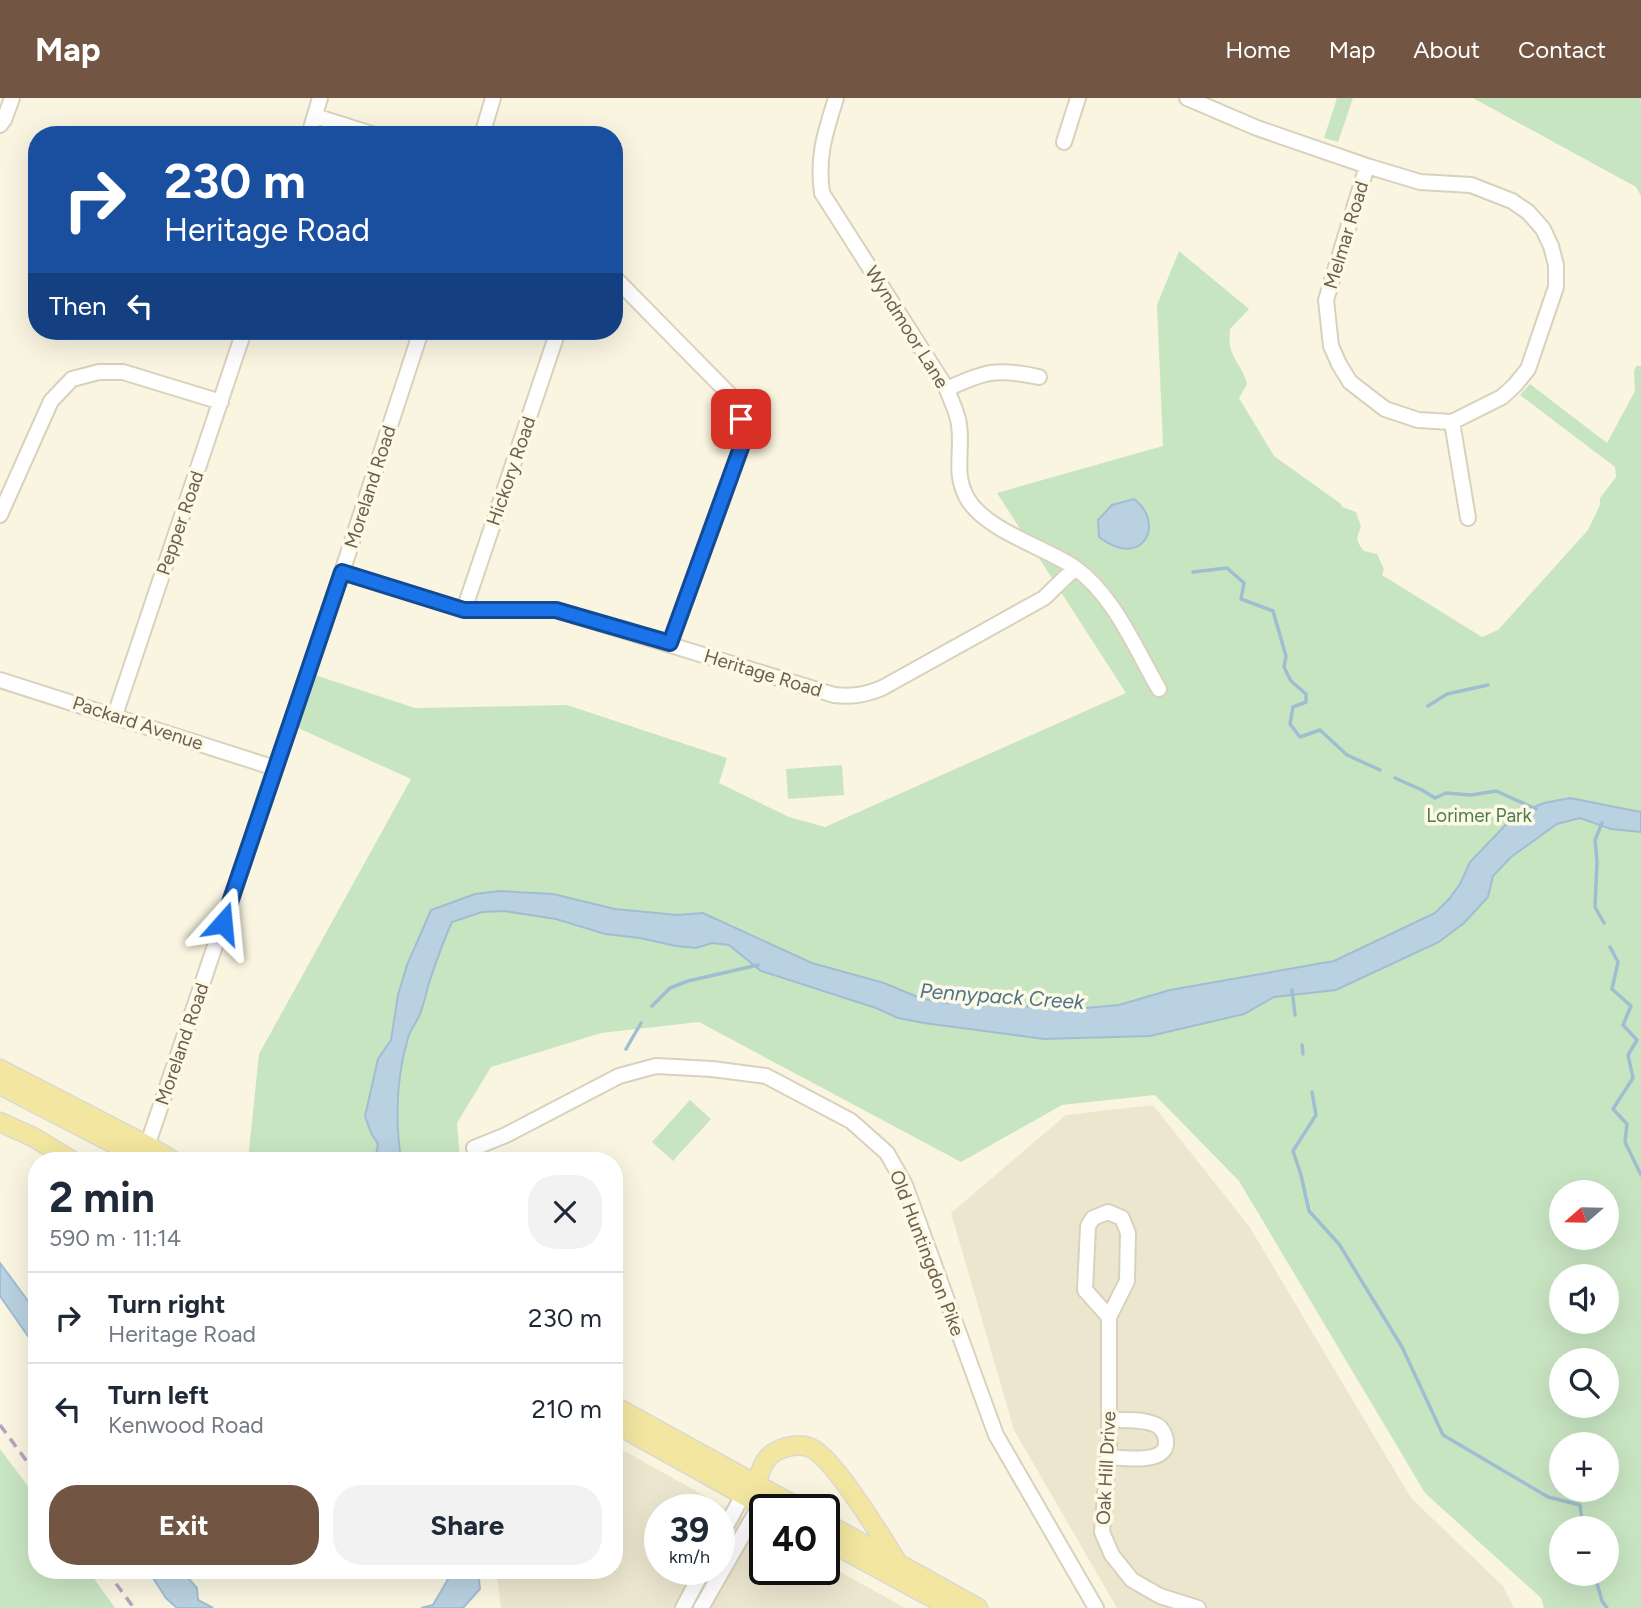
<!DOCTYPE html>
<meta charset="utf-8">
<style>
:root{--surface:#fff;--page:#f2f2f3;--text:#1f2937;--muted:#747a83;--line:#e0e1e3;--accent:#725643}
body{margin:0;font-family:Figtree,sans-serif;background:var(--page);color:var(--text);height:100vh;display:flex;flex-direction:column;font-size:26px;white-space:nowrap}
*{box-sizing:border-box;margin:0}
p{font-size:23px;color:var(--muted)}
.icon{flex:none;width:38px;height:38px;fill:none;stroke:currentColor;stroke-width:2;stroke-linecap:round;stroke-linejoin:round}
.map{position:relative;flex:1;overflow:hidden}
.sheet{position:absolute;left:28px;top:1054px;width:595px;height:427px;display:flex;flex-direction:column;background:var(--surface);border-radius:28px;box-shadow:0 7px 28px #0002}
.sheet>*{flex:none}
.hud{position:absolute;left:28px;top:28px;width:595px;height:214px;border-radius:28px;box-shadow:0 7px 28px #0002;background:#1a4fa0;color:#fff;overflow:hidden}
.needle{width:46px;rotate:250deg}
.fabs{position:absolute;left:1549px;top:1082px;display:grid;gap:14px}
.fabs a{display:grid;place-items:center;width:70px;height:70px;border-radius:50%;background:var(--surface);box-shadow:0 7px 28px #0002;font-size:35px}
.speed{position:absolute;left:644px;top:1396px;display:flex;gap:14px;font-size:35px;font-weight:700;text-align:center}
.speed>*{display:grid;place-content:center;width:91px;height:91px;border-radius:50%;background:var(--surface);box-shadow:0 7px 28px #0002;line-height:1}
.speed small{font-size:18px;font-weight:400}
.speed .limit{border:4px solid #111;border-radius:10px;background:#fff;color:#111}
.pin{position:absolute;display:grid;place-items:center;width:60px;height:60px;color:#fff;margin:-30px;border-radius:14px;box-shadow:0 4px 10px #0006}
.me{position:absolute;width:77px;margin:-38px;rotate:18deg;stroke-linejoin:round;filter:drop-shadow(0 0 5px #0008)}
.turn{display:flex;align-items:center;gap:24px;height:147px;padding:0 21px;font-size:32px}
.turn .icon{width:91px;height:91px;stroke-width:2.5}
.turn b{display:block;font-size:49px;line-height:60px}
.then{display:flex;align-items:center;height:66px;padding:0 21px;background:#0003;gap:14px;font-size:26px}
.round{display:grid;place-items:center;flex:none;width:74px;height:74px;border-radius:28px;background:var(--page)}
.head{display:flex;align-items:center;justify-content:space-between;height:119px;padding:0 21px}
h1{font-size:42px;font-weight:700;line-height:52px}
.primary-button{display:flex;gap:14px;margin-top:auto;padding:14px 21px}
.primary-button a{flex:1;height:80px;border-radius:28px;background:var(--accent);color:#fff;font-size:28px;font-weight:700;line-height:80px;text-align:center}
.primary-button a+a{background:var(--page);color:var(--text)}
ul{padding:0;list-style:none}
li{display:flex;align-items:center;gap:21px;height:91px;padding:0 21px;border-top:2px solid var(--line)}
li div{flex:1}
li b{display:block;font-size:26px}
li em{font-style:normal}
header{display:flex;align-items:center;gap:42px;box-sizing:border-box;height:98px;padding:0 35px;background:var(--accent);color:#fff}
header strong{font-size:33px}
nav{display:flex;gap:38px;margin-inline-start:auto;font-size:24px}
.map>svg:first-child{display:block}
.residential{fill:#ede6cf;fill-rule:evenodd}
.green{fill:#c8e5c2;fill-rule:evenodd}
.water{fill:#b9d1e0;stroke:#a0bed1;stroke-width:2}
.lines{fill:none;stroke-linecap:round;stroke-linejoin:round}
.stream{stroke:#a0bed1;stroke-width:3.5}
.minor-casing{stroke:#d9d1bc;stroke-width:18}
.major-casing{stroke:#dcd9d4;stroke-width:21}
.minor{stroke:#fff;stroke-width:14}
.major{stroke:#f2e6a0;stroke-width:18}
.rail{stroke:#b9a2c0;stroke-width:3.5;stroke-dasharray:10 7;stroke-linecap:butt}
.route-casing{stroke:#114b97;stroke-width:18}
.route{stroke:#1a73e8;stroke-width:12}
.labels{text-anchor:middle;dominant-baseline:central;stroke-width:7;stroke-linejoin:round;paint-order:stroke}
.street-label{font-size:19px;fill:#6e5f4b;stroke:#fdf9e7}
.park-label{font-size:19px;fill:#4e7d4a;stroke:#fdf9e7}
.water-label{font-size:21px;font-style:italic;fill:#4e748c;stroke:#fdf9e7}
</style>
<header>
<strong>Map</strong>
<nav><a>Home</a><a>Map</a><a>About</a><a>Contact</a></nav>
</header>
<div class="map">
<svg width="1641" height="1510" viewBox="0 0 1641 1510">
<rect width="100%" height="100%" fill="#f9f5e1"/>
<!-- residential -->
<path class="residential" d="M1153,1007L1249,1128L1411,1400L1503,1488L1514,1510H1117L1014,1332L951,1115L1066,1017Z
M614,1347L765,1432V1472H824V1465L905,1510H501L496,1472H614ZM660,1412H719V1472H660Z"/>
<!-- green -->
<path class="green" d="M1337,0H1353L1338,44L1324,40Z
M1473,0H1641V98L1636,89Z
M1179,153L1249,211L1230,231C1230,236 1229,243 1230,248C1233,262 1244,272 1247,286L1239,300L1274,358L1341,406L1342,409L1356,414L1361,429C1356,440 1356,443 1364,453L1377,456L1384,471L1382,477L1482,539L1498,532L1588,432L1600,407V400L1616,379L1615,369L1520,297L1530,286L1607,345L1635,293L1634,273L1636,268H1641V1510H1544L1541,1500L1425,1395L1239,1083L1155,997L1062,1007L961,1064L699,924L601,935L491,969L457,1025L460,1062H401L396,1011L400,987L371,1035L378,1046L375,1062H248L259,956L411,681L298,630L315,577L415,610L567,607L727,660L719,685L789,719L825,729L1126,595L997,395L1163,348L1157,207ZM896,919L1175,933L1150,938L1044,941ZM1561,1094H1606V1139H1561ZM1561,1178H1606V1223H1561ZM1561,1262H1606V1307H1561ZM1561,1346H1606V1391H1561ZM1561,1430H1606V1475H1561Z
M842,667L844,697L788,701L786,671Z
M690,1002L711,1021L673,1063L652,1044Z
M0,1351L37,1400V1472H88L115,1510H0Z"/>
<!-- water -->
<path class="water" d="M1134,401C1166,425 1143,473 1099,439L1098,422L1112,407Z
M1570,700L1641,714V734L1611,731L1580,720L1557,726L1511,759L1493,778L1488,799L1464,825L1439,844L1336,892L1274,899L1244,916L1150,938L1044,941L924,925L898,920L876,910L761,873L729,847L712,845L696,850L676,848L640,840L605,836L556,821L504,813L482,814L452,824C443,844 436,864 429,885C426,895 424,906 420,916C417,924 410,932 408,940C396,980 395,1020 401,1062H375L378,1046L371,1035L365,1018L378,961L391,942L398,897L407,867L431,812L475,796L499,793L553,796L615,811L677,817L703,815L812,865L884,885L920,900L946,905L973,901L1018,908L1085,910L1119,907L1170,892L1334,863L1435,815L1449,801L1460,786L1470,764L1516,716L1544,705Z
M0,1165L37,1215V1251L0,1198Z
M148,1472H181L197,1490L198,1502L213,1510H177L166,1500Z
M451,1472H478L480,1491L463,1510H421L433,1507L451,1476Z"/>
<g class="lines">
<!-- stream -->
<path class="stream" d="M1193,474L1227,470L1244,485L1241,501L1273,513L1286,558L1284,569L1291,583L1306,596V604L1293,609L1290,626L1300,639L1320,632L1347,657L1380,672
M1428,608L1447,596L1488,587
M1395,680L1422,692L1435,700L1446,695L1471,697L1496,693L1536,711
M1602,725L1595,742L1597,763L1595,809L1604,825
M1610,849L1618,864L1612,891L1631,908L1623,927L1637,942L1628,957L1633,980L1613,1011L1627,1026L1625,1044L1641,1077
M1292,892L1295,917
M652,908L670,890L688,883L758,867
M1302,947L1303,956
M626,951L641,925
M1312,994L1316,1017L1293,1053L1301,1077L1309,1113L1339,1146L1402,1249L1443,1337L1548,1399L1580,1407L1583,1430
M1594,1475L1602,1503L1607,1510"/>
<!-- minor casing -->
<g class="minor-casing">
<path id="minor" d="M836,0C825,36 817,57 822,95L947,291C951,303 958,315 959,327C963,353 953,375 967,400C985,432 1044,449 1074,469C1114,497 1135,550 1159,591
M1187,0L1257,30L1367,68L1420,84L1471,87L1512,103L1528,114L1543,131L1551,148L1556,167V189L1528,271L1515,287L1502,299L1452,324L1418,322L1385,311L1350,284L1339,266L1331,248L1326,202L1367,68
M315,18L375,37
M0,27L4,22L12,0
M309,37L320,0
M482,37L493,0
M1064,44L1078,0
M614,179L733,300L741,321L743,344L670,545
M947,291C985,273 997,270 1039,279
M1452,324L1468,420
M0,417L51,303L72,281L99,274H123L221,304
M342,474L464,512H556L834,597C852,599 865,597 882,590L1044,500L1075,470
M464,512L558,233
M0,582L275,670
M115,617L244,233
M474,1050L506,1037L619,978L656,968L712,971L766,978L851,1023L887,1055L905,1087L996,1337L1096,1510
M145,1054L342,474L421,233
M1108,1114L1122,1120L1128,1135L1127,1183L1109,1219L1085,1192L1088,1128L1093,1120Z
M1109,1219V1350L1102,1434L1112,1457L1132,1482L1160,1498L1198,1510
M1108,1359C1124,1360 1174,1368 1165,1338C1163,1332 1160,1328 1154,1326C1141,1321 1123,1322 1109,1322
M719,1441L743,1397L750,1391
M683,1510L703,1472
M701,1510L760,1407L758,1398"/>
</g>
<!-- major casing -->
<g class="major-casing">
<path id="major" d="M0,971L147,1047L172,1062
M0,987L145,1062
M0,1024L33,1039L71,1062
M614,1308L803,1412
M614,1325L770,1412
M756,1386C759,1378 761,1368 767,1361C775,1350 798,1344 811,1350C835,1361 882,1440 898,1465
M824,1424L978,1510
M824,1441L951,1510"/>
</g>
<!-- minor -->
<use href="#minor" class="minor"/>
<!-- major -->
<use href="#major" class="major"/>
<!-- rail -->
<path class="rail" d="M0,1327L37,1377
M106,1472L134,1510"/>
</g>
<g class="lines">
<!-- route casing -->
<g class="route-casing">
<path id="route" d="M223,825L342,474L464,512H556L670,545L743,344L741,321"/>
</g>
<!-- route -->
<use href="#route" class="route"/>
</g>
<g class="labels">
<!-- street labels -->
<g class="street-label">
<text transform="translate(1346 137) rotate(-73)">Melmar Road</text>
<text transform="translate(907 229) rotate(58)">Wyndmoor Lane</text>
<text transform="translate(511 373) rotate(-71)">Hickory Road</text>
<text transform="translate(370 389) rotate(-72)">Moreland Road</text>
<text transform="translate(180 425) rotate(-71)">Pepper Road</text>
<text transform="translate(763 575) rotate(17)">Heritage Road</text>
<text transform="translate(138 625) rotate(18)">Packard Avenue</text>
<text transform="translate(182 946) rotate(-71)">Moreland Road</text>
<text transform="translate(927 1155) rotate(69)">Old Huntingdon Pike</text>
<text transform="translate(1106 1370) rotate(-87)">Oak Hill Drive</text>
</g>
<!-- park labels -->
<g class="park-label">
<text x="1479" y="717">Lorimer Park</text>
</g>
<!-- water labels -->
<g class="water-label">
<text transform="translate(1002 898) rotate(4)">Pennypack Creek</text>
</g>
</g>
</svg>
<div class="fabs">
<a><svg class="needle" viewBox="-14 -14 28 28"><path d="M0-13l5 13h-10z" fill="#e53935"/><path d="M0 13l5-13h-10z" fill="#747a83"/></svg></a>
<a><svg class="icon" aria-label="sound" viewBox="0 0 24 24"><path d="M4 9h4l5-4v14l-5-4H4zM17 9q2 3 0 6"/></svg></a>
<a><svg class="icon" aria-label="search" viewBox="0 0 24 24"><circle cx="10" cy="10" r="6"/><path d="M15 15l6 6"/></svg></a>
<a>+</a>
<a>−</a>
</div>
<div class="speed"><div>39<small>km/h</small></div><div class="limit">40</div></div>
<div class="pin" style="left:741px;top:321px;background:#d93025"><svg class="icon" aria-label="arrive" viewBox="0 0 24 24"><path d="M6 21V4h12l-3 4 3 4H6"/></svg></div>
<svg class="me" style="left:223px;top:825px" viewBox="-20 -20 40 40"><path d="M0-17L14 15 0 8-14 15z" fill="#1a73e8" stroke="#fff" stroke-width="4"/></svg>
<div class="hud">
<div class="turn"><svg class="icon" aria-label="right" viewBox="0 0 24 24"><path d="M7 20v-9h11M14 6l5 5-5 5"/></svg><div><b>230 m</b>Heritage Road</div></div>
<div class="then">Then<svg class="icon" aria-label="left" viewBox="0 0 24 24"><path d="M17 20v-9H6M10 6l-5 5 5 5"/></svg></div>
</div>
<section class="sheet">
<div class="head"><div><h1>2 min</h1><p>590 m · 11:14</p></div><a class="round"><svg class="icon" aria-label="close" viewBox="0 0 24 24"><path d="M6 6l12 12M18 6L6 18"/></svg></a></div>
<ul>
<li><svg class="icon" aria-label="right" viewBox="0 0 24 24"><path d="M7 20v-9h11M14 6l5 5-5 5"/></svg><div><b>Turn right</b><p>Heritage Road</p></div><em>230 m</em></li>
<li><svg class="icon" aria-label="left" viewBox="0 0 24 24"><path d="M17 20v-9H6M10 6l-5 5 5 5"/></svg><div><b>Turn left</b><p>Kenwood Road</p></div><em>210 m</em></li>
</ul>
<div class="primary-button"><a>Exit</a><a>Share</a></div>
</section>
</div>
